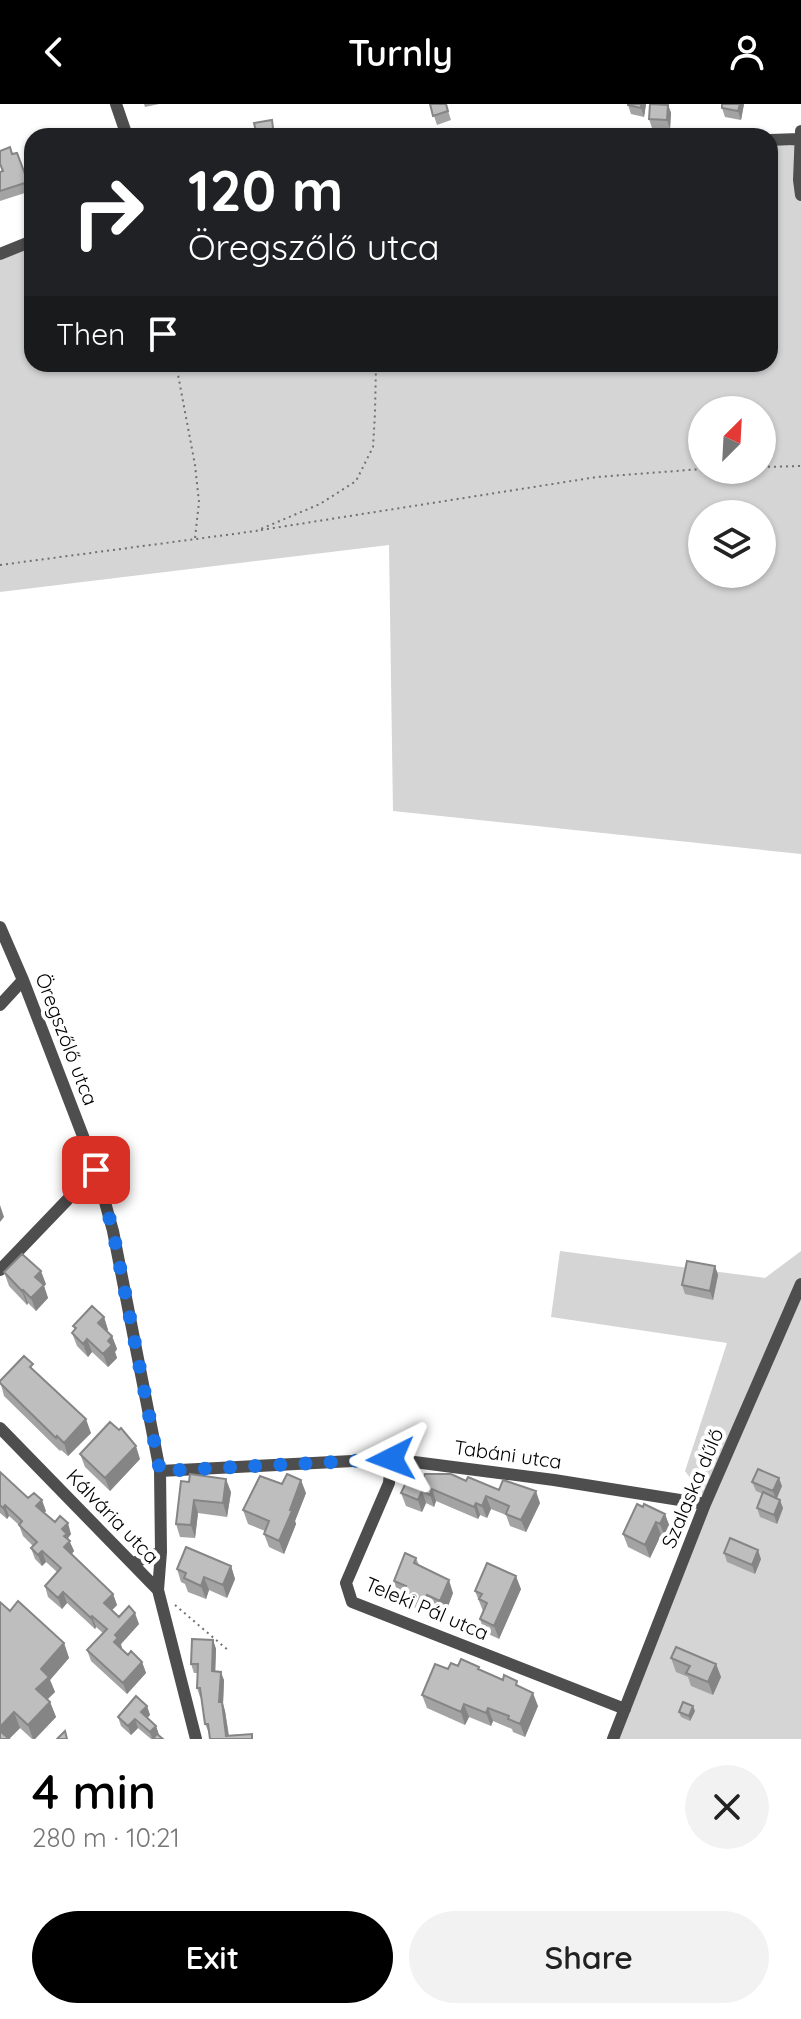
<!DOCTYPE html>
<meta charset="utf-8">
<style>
:root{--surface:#fff;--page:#f2f2f2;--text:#222;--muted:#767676;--accent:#000}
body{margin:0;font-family:Quicksand,sans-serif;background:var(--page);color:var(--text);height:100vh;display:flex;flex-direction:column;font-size:30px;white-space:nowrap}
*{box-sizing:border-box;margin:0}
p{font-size:26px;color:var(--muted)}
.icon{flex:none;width:44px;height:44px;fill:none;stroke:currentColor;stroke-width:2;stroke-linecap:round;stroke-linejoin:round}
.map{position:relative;height:1635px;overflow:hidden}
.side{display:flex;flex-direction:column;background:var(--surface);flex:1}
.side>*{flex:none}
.guide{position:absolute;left:24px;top:24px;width:754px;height:244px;border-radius:24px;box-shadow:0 2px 6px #0004;background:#202124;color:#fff;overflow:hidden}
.needle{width:52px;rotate:24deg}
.tools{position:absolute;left:688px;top:292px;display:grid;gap:16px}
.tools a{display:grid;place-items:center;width:88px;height:88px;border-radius:50%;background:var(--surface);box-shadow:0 2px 6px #0004;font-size:40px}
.pin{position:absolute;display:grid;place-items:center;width:68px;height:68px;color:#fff;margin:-34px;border-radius:16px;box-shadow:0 4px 12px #0006}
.me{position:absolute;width:88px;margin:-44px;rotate:267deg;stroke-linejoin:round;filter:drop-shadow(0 0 6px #0008)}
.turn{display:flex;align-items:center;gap:28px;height:168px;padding:0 32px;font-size:36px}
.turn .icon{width:104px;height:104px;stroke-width:2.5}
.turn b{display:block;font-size:56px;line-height:68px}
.then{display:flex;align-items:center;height:76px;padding:0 32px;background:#0003;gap:16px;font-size:30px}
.round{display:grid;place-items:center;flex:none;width:84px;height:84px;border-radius:42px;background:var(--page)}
.summary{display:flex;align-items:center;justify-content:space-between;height:136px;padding:0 32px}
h1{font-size:48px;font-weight:600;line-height:60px;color:var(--accent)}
.cta{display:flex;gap:16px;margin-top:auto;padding:16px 32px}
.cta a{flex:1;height:92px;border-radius:48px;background:var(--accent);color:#fff;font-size:32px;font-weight:600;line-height:92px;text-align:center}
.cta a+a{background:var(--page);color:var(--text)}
header{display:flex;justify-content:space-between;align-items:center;height:104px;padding:0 32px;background:var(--accent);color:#fff;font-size:36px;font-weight:600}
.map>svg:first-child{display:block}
.green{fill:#d5d5d5;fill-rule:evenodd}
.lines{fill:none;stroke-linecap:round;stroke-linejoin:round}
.path{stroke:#707070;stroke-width:2;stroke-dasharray:2 4;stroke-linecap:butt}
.street{stroke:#4e4e4e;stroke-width:12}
.wall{fill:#a3a3a3}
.shaded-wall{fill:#858585}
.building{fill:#bebebe;stroke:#858585;stroke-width:2}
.route{stroke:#1a73e8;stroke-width:14;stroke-dasharray:0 25.2}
.labels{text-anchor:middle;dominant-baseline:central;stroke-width:8;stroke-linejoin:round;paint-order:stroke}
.street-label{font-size:20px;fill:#000;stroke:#fff}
</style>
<header><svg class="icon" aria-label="back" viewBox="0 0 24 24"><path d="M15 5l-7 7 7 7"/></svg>Turnly<svg class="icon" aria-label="person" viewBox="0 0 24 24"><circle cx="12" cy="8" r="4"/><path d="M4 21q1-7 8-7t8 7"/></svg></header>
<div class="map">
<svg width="801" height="1635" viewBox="0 0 801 1635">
<rect width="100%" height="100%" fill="#fff"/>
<!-- green -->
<path class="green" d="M791,32H801V750L393,707L389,441L0,488V153L32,141V260H770V42H791ZM702,306H762V366H702ZM702,410H762V470H702Z
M560,1147L765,1174L801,1147V1635H607L705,1394L685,1367L727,1239L551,1213Z"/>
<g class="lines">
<!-- path -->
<path class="path" d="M176,260L195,361L199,398L195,434
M762,363L801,362
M261,426L597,373L702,365
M0,461L256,427L320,400L356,377L373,343L375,309L376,260
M175,1501L229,1547"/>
<!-- street -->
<path class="street" d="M116,0L127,32
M801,27L799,76L801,91
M566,32L580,30L603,32
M770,36L799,35
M0,150L32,137
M0,823L23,876L96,1066L113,1127L160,1367L161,1448L158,1486
M0,901L23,876
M0,1166L96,1066
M0,1324L158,1486L196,1635
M391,1355L389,1379L346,1479L352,1498L625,1605
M160,1367L391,1355L554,1376L705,1400
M133,1459L161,1448
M613,1635L705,1400L801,1180"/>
</g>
<!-- wall -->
<path class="wall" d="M144,0H159L145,3Z
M430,0H446L451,16L437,21Z
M646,0L644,13L631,10L628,1Z
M744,0L741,16L725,13L722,4Z
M668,1L671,9L670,25L652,24L649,15Z
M17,49L31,87L0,97V68L3,67L12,50Z
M715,1162L718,1171L713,1196L685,1190L682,1181Z
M4,1168L46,1180L44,1182L48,1194L36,1207L28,1199L27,1201L9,1182Z
M104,1213L108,1226L107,1228L112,1232L117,1245L115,1248L117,1254L108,1263L92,1248L88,1253L77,1242L72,1229L75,1226L73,1222Z
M36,1268L91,1329L68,1352L61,1346L60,1347L4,1292L0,1277Z
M80,1350L140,1355L110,1387L85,1363Z
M0,1368L28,1394L46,1407L44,1409L55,1418L71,1430L68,1434L74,1447L72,1450L113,1490L117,1501L112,1506L119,1513L139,1520L121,1540V1545L128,1551L142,1558L146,1569L127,1590L91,1557L87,1546L103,1529L96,1523L95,1525L67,1499L62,1505L48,1493L45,1482L57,1468L46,1458L42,1462L35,1455L31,1444L33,1442L23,1432L19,1421L9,1412L7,1415L0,1409Z
M181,1377L231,1388L227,1413L198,1409L195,1434L180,1433L176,1420Z
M466,1377L540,1399L526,1428L510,1422L506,1411L491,1405L487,1414L480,1411L478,1415L436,1397L434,1403L426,1399L422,1408L406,1402L401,1389Z
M752,1378L782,1382L777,1394L783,1404L777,1420L760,1413L757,1404L763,1390L756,1387Z
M306,1389L295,1417L296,1420L284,1450L269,1443L264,1430L265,1427L248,1420L243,1406Z
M637,1400L670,1423L665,1433L661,1431L650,1454L628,1443L623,1430Z
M724,1449L761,1455L755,1470L727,1458Z
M416,1454L419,1461L428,1467L453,1489L445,1510L432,1505L430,1510L408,1501L405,1493L398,1490L394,1477Z
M231,1462L235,1475L227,1494L209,1486L206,1495L188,1488L185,1480L181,1478L177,1465Z
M521,1485L499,1535L484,1528L480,1515L483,1507L475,1487Z
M10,1507L64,1539L69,1554L50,1576L55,1588L47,1595L50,1598L56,1613L35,1635H32L20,1624L9,1635Z
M213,1536L216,1545L215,1567L224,1576L223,1600L225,1607L229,1631L252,1630L253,1635H210L209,1629L205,1620L202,1593H200L197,1584V1569H194L191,1560Z
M671,1554L716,1560L721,1573L713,1591L691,1582L688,1573L676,1568Z
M458,1562L481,1566L520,1583L538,1602L525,1633L513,1628L512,1625L493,1617L491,1622L469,1613L465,1621L427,1604L422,1591L448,1565Z
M147,1602L150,1611L147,1614L156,1622L159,1631L163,1635H151L138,1624L131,1631L121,1622L118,1613Z
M695,1607L690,1617L681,1613L679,1608Z"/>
<!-- shaded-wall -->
<path class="shaded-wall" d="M641,0H646L644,13L641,4Z
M740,0H744L741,16L738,7Z
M668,1L671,9L670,25L667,16Z
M0,1101L4,1113L0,1118Z
M715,1162L718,1171L713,1196L710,1187Z
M41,1167L46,1180L44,1182L48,1194L36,1207L31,1194L35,1173Z
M23,1186L28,1199L27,1201L22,1187Z
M104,1213L108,1226L103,1232L98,1219Z
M112,1232L117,1245L115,1248L117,1254L108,1263L103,1250L108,1237Z
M87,1235L92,1248L88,1253L83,1240Z
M86,1315L91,1329L68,1352L64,1339Z
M136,1342L140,1355L110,1387L105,1374Z
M779,1374L782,1382L776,1396L773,1387Z
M226,1375L231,1388L227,1413L223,1399Z
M301,1376L306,1389L295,1417L296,1420L284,1450L279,1437Z
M432,1385L436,1397L434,1403L430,1391Z
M422,1387L426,1399L422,1408L418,1396Z
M536,1387L540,1399L526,1428L521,1416Z
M486,1392L491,1405L487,1414L482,1402Z
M42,1396L46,1407L40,1413L36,1402Z
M194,1396L198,1409L195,1434L191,1421Z
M780,1396L783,1404L777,1420L774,1411Z
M476,1399L480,1411L478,1415L474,1403Z
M5,1401L9,1412L7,1415L3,1404Z
M665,1410L670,1423L665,1433L660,1420Z
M656,1418L661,1431L650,1454L645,1441Z
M68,1419L71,1430L68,1434L74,1447L68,1454L64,1443L62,1425Z
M758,1446L761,1455L755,1470L752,1461Z
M42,1447L46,1458L42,1462L38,1451Z
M231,1462L235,1475L227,1494L223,1481Z
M516,1472L521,1485L499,1535L494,1522Z
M204,1473L209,1486L206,1495L201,1482Z
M449,1476L453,1489L445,1510L440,1497Z
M63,1488L67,1499L62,1505L58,1494Z
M113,1490L117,1501L108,1510L104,1499Z
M427,1491L432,1505L430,1510L425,1497Z
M135,1509L139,1520L121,1540L122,1544L118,1549L114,1538L115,1531Z
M92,1512L96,1523L95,1525L91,1514Z
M213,1536L216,1545L215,1576L212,1567Z
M64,1539L69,1554L50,1576L55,1588L42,1601L36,1585L41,1565Z
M142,1558L146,1569L127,1590L123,1579Z
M716,1560L721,1573L713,1591L708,1578Z
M221,1568L224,1576L223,1600L225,1607L229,1635H228L219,1598Z
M533,1589L538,1602L525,1633L520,1620Z
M50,1598L56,1613L35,1635H33L28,1621Z
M464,1600L469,1613L465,1621L461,1608Z
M147,1602L150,1611L144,1617L141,1608Z
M693,1602L695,1607L690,1617L689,1612Z
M488,1604L493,1617L491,1622L486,1609Z
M14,1608L20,1624L9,1635L0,1631V1623Z
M135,1615L138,1624L131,1631L128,1622Z
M156,1622L159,1631L152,1635L150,1628Z"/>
<!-- building -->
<path class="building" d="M430,0H446L448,7L433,12Z
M628,0H641V4L628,1Z
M650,0L668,1L667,16L649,15Z
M722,0H740L738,7L722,4Z
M272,16L274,32H257L254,19Z
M10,43L12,50L17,49L28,78L0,87V68L3,67L0,60V47Z
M22,1150L41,1167L35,1173L44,1181L31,1194L23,1186L22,1187L4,1168Z
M687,1157L715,1162L710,1187L682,1181Z
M92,1202L104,1213L98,1219L112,1232L108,1237L112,1241L103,1250L87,1235L83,1240L72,1229L76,1224L73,1222Z
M24,1252L33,1260L30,1263L86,1315L64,1339L57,1332L56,1334L0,1279V1277Z
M110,1318L119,1326L121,1324L136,1342L105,1374L80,1350Z
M758,1365L779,1374L773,1387L752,1378Z
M0,1368L28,1394L34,1389L42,1396L36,1402L55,1418L60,1412L68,1419L62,1425L67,1430L64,1432L70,1437L64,1443L113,1490L104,1499L119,1513L129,1502L135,1509L115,1531L118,1534L114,1538L128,1551L131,1547L142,1558L123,1579L87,1546L107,1525L92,1512L91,1514L63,1488L58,1494L45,1482L61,1464L42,1447L38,1451L31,1444L37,1438L19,1421L22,1417L5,1401L3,1404L0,1401Z
M190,1370L226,1375L223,1399L194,1396L191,1421L176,1420L181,1377L189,1378Z
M287,1370L301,1376L290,1406L292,1407L279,1437L264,1430L269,1417L243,1406L260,1372L282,1380Z
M425,1370H451L466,1377L468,1373L499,1386L503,1376L536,1387L521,1416L506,1410L509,1402L486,1392L482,1402L476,1399L474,1403L432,1385L430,1391L422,1387L418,1396L401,1389L408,1374L421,1380Z
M763,1388L780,1396L774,1411L757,1404Z
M637,1400L643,1403L644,1400L665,1410L660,1420L656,1418L645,1441L623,1430Z
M730,1434L758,1446L752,1461L724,1449Z
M186,1443L231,1462L223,1481L204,1473L201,1482L184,1474L186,1469L177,1465Z
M405,1449L416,1454L414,1459L449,1476L440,1497L427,1491L425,1497L403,1488L406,1482L394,1477Z
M487,1459L516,1472L494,1522L480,1515L487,1499L479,1495L482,1490L475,1487Z
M18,1497L64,1539L41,1565L49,1573L36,1585L50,1598L28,1621L14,1608L0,1623V1498L10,1507Z
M192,1535L213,1536L212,1567L221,1568L219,1598H222L226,1632L252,1630V1635H210L208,1620H205L200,1584H197L198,1560H191Z
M676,1543L716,1560L708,1578L686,1569L690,1562L671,1554Z
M461,1555L479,1563L478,1565L503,1576L504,1571L517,1577L516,1581L533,1589L520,1620L508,1615L509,1612L488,1604L486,1609L464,1600L461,1608L422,1591L435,1560L448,1565L451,1559L458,1562Z
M136,1592L147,1602L141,1608L156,1622L150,1628L135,1615L128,1622L118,1613Z
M683,1598L693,1602L689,1612L679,1608Z
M0,1627L9,1635H0Z
M65,1627L67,1635H57Z
M157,1630L163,1635H153Z"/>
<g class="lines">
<!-- route -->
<path class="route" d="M96,1066L113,1127L160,1367L391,1355"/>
</g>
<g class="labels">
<!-- street labels -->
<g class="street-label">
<text transform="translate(67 935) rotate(69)">Öregszőlő utca</text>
<text transform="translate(508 1350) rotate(8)">Tabáni utca</text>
<text transform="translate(692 1384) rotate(-67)">Szalaska dűlő</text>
<text transform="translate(113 1412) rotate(46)">Kálvária utca</text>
<text transform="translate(427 1504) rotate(23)">Teleki Pál utca</text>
</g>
</g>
</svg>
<div class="tools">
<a><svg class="needle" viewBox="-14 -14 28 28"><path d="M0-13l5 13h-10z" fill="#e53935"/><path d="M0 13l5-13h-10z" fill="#767676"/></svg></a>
<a><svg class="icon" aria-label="layers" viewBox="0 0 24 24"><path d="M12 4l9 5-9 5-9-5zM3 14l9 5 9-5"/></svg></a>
</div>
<div class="pin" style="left:96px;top:1066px;background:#d93025"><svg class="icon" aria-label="arrive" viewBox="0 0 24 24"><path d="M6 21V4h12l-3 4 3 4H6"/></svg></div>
<svg class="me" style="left:391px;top:1355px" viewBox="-20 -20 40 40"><path d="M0-17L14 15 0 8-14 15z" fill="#1a73e8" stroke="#fff" stroke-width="4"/></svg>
<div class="guide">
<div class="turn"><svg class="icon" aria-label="right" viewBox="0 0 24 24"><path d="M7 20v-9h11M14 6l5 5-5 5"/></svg><div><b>120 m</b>Öregszőlő utca</div></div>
<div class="then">Then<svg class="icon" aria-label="arrive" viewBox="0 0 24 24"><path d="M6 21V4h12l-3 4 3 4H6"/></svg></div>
</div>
</div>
<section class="side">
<div class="summary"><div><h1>4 min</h1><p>280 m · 10:21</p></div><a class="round"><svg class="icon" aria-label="close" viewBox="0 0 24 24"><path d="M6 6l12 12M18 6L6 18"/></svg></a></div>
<div class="cta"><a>Exit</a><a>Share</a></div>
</section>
